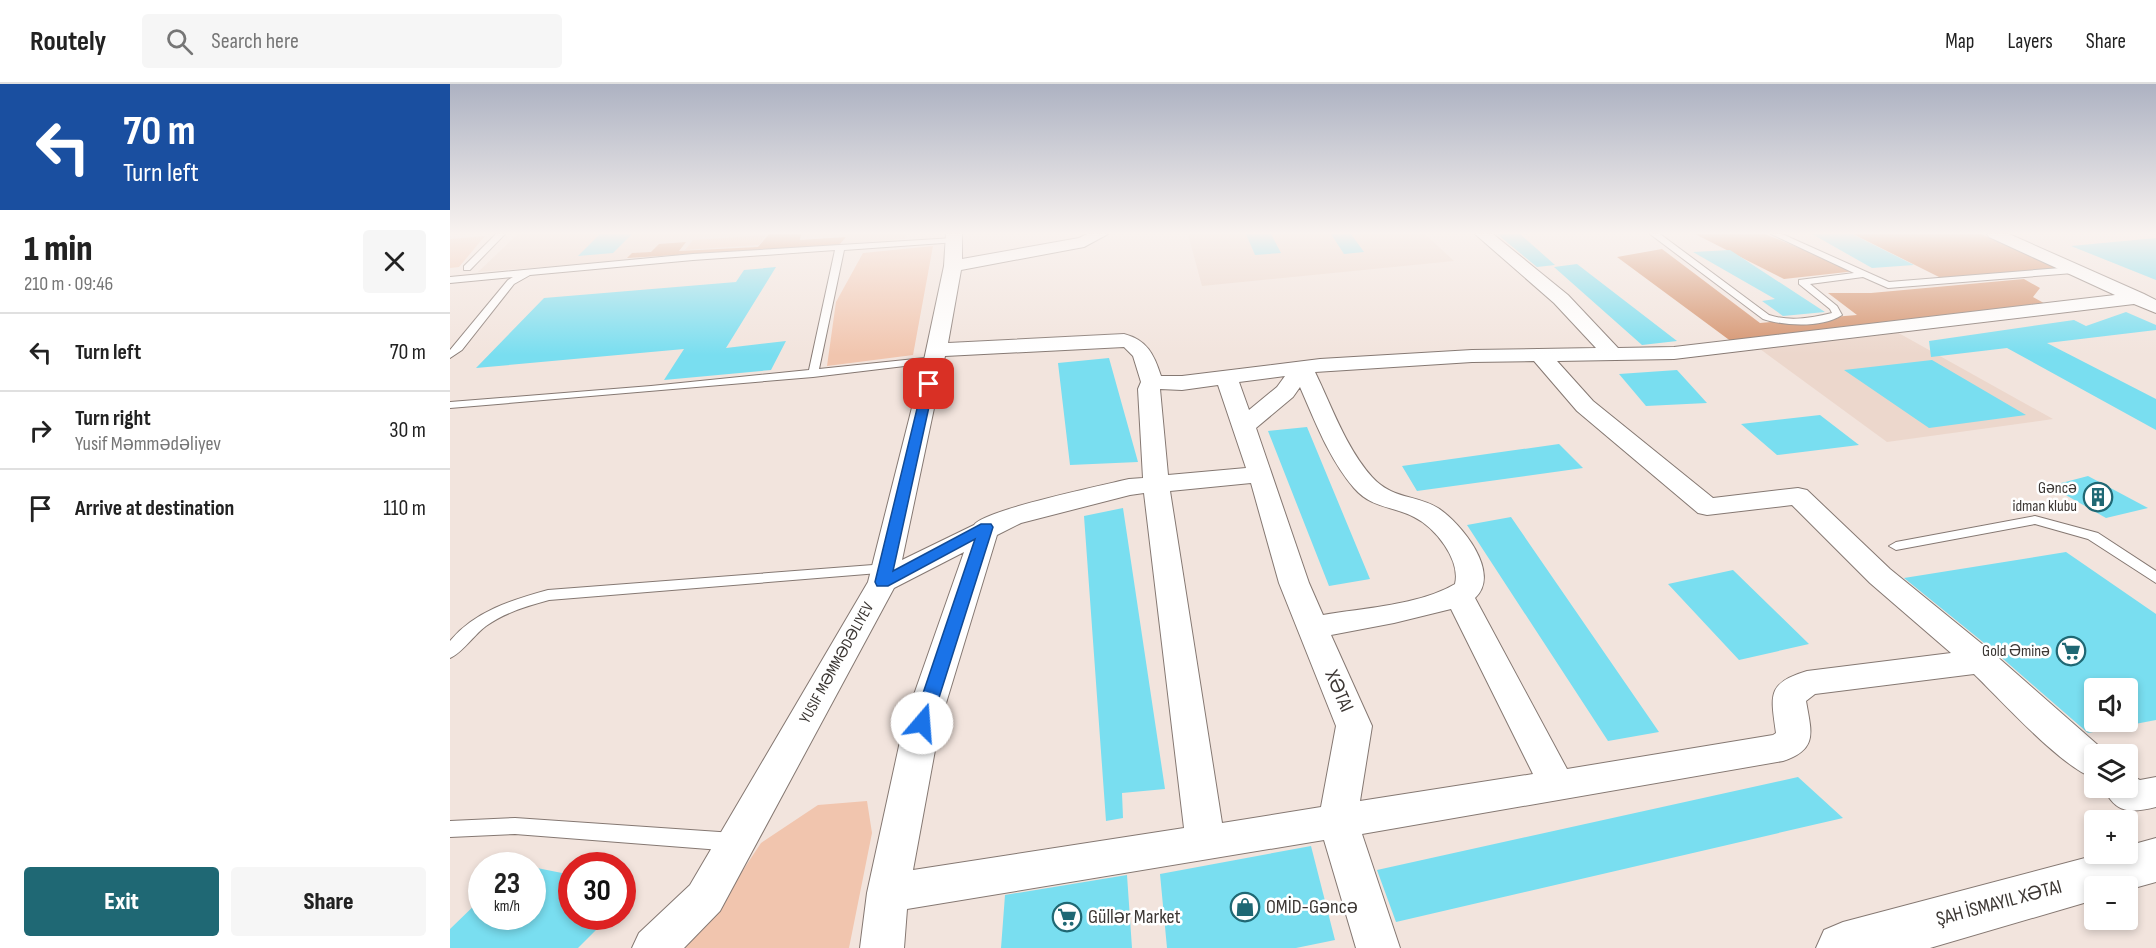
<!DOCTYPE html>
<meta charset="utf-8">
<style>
:root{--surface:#fff;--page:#f6f6f6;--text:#222;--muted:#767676;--line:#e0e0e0;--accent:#1f6874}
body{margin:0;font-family:"Sofia Sans Condensed",sans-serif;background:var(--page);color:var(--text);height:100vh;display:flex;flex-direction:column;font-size:22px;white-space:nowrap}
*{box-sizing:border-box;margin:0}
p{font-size:20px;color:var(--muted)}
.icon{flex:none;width:33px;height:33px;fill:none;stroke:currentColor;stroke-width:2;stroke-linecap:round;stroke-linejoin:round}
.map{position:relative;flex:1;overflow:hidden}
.side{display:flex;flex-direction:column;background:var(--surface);width:450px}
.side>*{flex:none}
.guide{background:#1a4fa0;color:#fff;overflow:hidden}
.tools{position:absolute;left:1634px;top:594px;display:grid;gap:12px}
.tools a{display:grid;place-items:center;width:54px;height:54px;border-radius:6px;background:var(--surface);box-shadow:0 3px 9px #0003;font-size:30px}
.speed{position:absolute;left:18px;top:768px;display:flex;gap:12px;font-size:30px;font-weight:700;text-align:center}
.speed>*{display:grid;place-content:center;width:78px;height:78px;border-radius:50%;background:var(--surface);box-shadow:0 3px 9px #0003;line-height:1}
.speed small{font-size:15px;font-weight:400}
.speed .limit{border:9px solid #d22;background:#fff;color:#111}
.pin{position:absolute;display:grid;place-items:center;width:51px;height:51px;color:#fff;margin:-26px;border-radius:12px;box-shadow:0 3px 9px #0006}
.me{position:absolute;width:66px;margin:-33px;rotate:18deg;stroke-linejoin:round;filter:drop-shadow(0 0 4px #0008)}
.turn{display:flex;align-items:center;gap:21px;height:126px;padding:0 24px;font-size:27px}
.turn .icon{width:78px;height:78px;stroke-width:2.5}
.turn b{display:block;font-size:42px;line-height:51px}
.round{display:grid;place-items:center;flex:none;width:63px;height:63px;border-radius:6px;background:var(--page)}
.headline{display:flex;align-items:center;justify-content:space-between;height:102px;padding:0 24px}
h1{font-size:36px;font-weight:800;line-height:45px}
.cta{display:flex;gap:12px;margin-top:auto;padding:12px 24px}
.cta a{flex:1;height:69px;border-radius:6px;background:var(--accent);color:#fff;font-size:24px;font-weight:800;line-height:69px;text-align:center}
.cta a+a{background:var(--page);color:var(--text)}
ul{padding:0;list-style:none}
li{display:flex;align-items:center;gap:18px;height:78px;padding:0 24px;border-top:2px solid var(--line)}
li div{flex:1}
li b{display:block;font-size:22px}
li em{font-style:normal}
header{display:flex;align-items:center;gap:36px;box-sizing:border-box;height:84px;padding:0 30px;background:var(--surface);border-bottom:2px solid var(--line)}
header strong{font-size:28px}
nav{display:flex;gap:33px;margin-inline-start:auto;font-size:21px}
.search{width:420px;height:54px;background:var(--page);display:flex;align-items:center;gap:15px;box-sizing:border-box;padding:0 21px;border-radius:6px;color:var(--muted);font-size:22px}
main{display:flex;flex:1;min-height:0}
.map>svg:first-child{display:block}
.built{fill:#ecd7cc}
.green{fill:#f1c5ae}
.forest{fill:#d4916b}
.building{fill:#79def0;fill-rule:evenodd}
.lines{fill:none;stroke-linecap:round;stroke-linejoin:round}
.lane-casing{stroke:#857872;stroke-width:2}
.street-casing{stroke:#857872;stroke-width:2}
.primary-casing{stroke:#857872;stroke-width:2}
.lane{fill:#fff;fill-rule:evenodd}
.street{fill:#fff;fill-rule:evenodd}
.primary{fill:#fff;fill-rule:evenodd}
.route{fill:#1a73e8;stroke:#114b97;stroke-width:1.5}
.labels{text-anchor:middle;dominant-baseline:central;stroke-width:5;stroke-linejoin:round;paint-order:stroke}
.poi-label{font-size:16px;fill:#3c3734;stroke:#fff;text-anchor:end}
.street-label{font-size:16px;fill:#3c3734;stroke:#fff}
.near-street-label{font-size:20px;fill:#3c3734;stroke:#fff}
.near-poi-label{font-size:20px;fill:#3c3734;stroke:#fff;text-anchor:start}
</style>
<header>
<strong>Routely</strong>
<div class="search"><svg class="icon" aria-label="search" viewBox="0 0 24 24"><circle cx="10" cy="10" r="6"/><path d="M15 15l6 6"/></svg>Search here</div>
<nav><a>Map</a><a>Layers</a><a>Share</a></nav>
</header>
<main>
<section class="side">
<div class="guide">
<div class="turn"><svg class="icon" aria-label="left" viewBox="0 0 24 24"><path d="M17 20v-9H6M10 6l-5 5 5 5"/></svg><div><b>70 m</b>Turn left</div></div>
</div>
<div class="headline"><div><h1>1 min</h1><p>210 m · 09:46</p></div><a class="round"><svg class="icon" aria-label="close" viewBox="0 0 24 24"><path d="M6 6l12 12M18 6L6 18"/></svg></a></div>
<ul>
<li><svg class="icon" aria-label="left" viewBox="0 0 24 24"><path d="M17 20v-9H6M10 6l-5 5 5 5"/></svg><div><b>Turn left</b></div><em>70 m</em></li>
<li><svg class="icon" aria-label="right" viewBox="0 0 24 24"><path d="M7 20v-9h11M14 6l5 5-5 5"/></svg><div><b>Turn right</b><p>Yusif Məmmədəliyev</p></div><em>30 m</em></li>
<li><svg class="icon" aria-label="arrive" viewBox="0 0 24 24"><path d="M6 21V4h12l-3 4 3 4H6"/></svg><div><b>Arrive at destination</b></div><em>110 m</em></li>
</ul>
<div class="cta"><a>Exit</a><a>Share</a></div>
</section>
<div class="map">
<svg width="1706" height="864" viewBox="0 0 1706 864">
<rect width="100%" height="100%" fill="#f2e4dd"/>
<!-- built -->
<path class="built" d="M68,150H456L455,155L28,188Z
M738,150H975L1004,177L752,202Z
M1445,247L1603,335L1437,358L1310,265Z"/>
<!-- green -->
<path class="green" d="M316,151L309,161L235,166L243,156Z
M35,152L9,183L0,184V155Z
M483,162L463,271L377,282L386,218L413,169Z
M417,717L422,749L399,864H224L283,801L311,759L368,721Z"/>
<!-- forest -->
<path class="forest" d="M319,150H351L350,156L396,153L389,161L177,174L182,169L201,168L209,160L236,158L229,167L308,163Z
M1245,150H1315L1406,187L1334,195Z
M1403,150H1531L1612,185L1495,196Z
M1212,165L1310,239L1407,231L1378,209H1421L1574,195L1590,204L1583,213L1599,222L1282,258L1167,173Z"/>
<!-- building -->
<path class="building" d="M150,150H182L163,169L128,172Z
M796,150H821L831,169L805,171Z
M881,150H901L914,168L894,170Z
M1047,150H1070L1105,181L1087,183Z
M1362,150H1402L1464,181L1422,184Z
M1706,154V196L1621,162Z
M1280,166L1352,213L1375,228L1333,232L1312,217L1325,215L1243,168Z
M1127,180L1227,257L1192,261L1104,183Z
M326,183L276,264L336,257L321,286L214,296L234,265L26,284L94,214L286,198L294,186Z
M1676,228L1706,241V246L1597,259L1706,315V346L1557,264L1481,273L1479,257L1624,236L1636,242Z
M659,274L688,378L620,381L608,279Z
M1482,276L1576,331L1479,344L1394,286Z
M1227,286L1257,319L1196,322L1169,290Z
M1370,331L1409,361L1327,371L1291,340Z
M857,343L920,495L879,502L818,347Z
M1109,360L1133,384L967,407L952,382Z
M1638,392L1698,424L1656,434L1600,402Z
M673,424L715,705L672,709L673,734L656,737L634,432Z
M1061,433L1209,648L1158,657L1017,441Z
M1616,468L1706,530V636L1638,649L1544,567L1454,494ZM1644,604H1677V638H1644Z
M1283,486L1359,560L1289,576L1218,500Z
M1348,693L1393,734L946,838L927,786Z
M861,762L885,856L846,864H717L710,790Z
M82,783L122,791V832H160L128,864H0V845L32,814V832H82Z
M677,791L682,864H551L555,811Z"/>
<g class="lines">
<!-- lane casing -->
<g class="lane-casing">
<path id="lane" d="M46,150H55L20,186H14V182Z
M1200,150H1210L1319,231C1340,238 1361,234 1382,229L1380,225L1349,200V196L1404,189L1321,150H1332L1439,198L1623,183L1627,186L1623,189L1438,204L1413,193L1360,200L1387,222L1392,231C1373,244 1334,242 1313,235Z
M504,154H507V158L394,166L369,285L484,273L489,276L488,278L363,293L0,324V318L201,302L359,286L385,166L243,176L80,191L64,200L12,266L0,274V266L58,196L63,193L0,199V193L243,170Z
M1585,432L1648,449L1706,487V499L1638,455L1585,440L1446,466L1439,462L1446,458Z
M436,480L443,485L441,488L99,516C77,522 54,529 36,542C25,550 11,570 0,574V557C25,527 62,516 98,506Z
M65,734L284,749L291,752L294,758L291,764L284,767L65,750L0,753V737Z"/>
</g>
<!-- street casing -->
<g class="street-casing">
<path id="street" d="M496,150H512V175L629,154L637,150H658L634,163L511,186L498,259L674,250C697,256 704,270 711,292H732L870,275L1022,266L1146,264L1104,219L1025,150H1043L1118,211L1168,264L1224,263L1665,211L1539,153L1537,150H1559L1694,210L1706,216V229L1684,220L1224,275L1107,277L1143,317L1263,414L1348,404L1357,406L1440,485L1543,569L1658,670H1644V694C1611,683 1551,616 1524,590L1365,610L1356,617C1361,647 1369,665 1333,677L912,750L950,864H906L874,756L457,825L454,864H410L417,809L454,639L514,468L444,504L270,827L234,864H182L189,849L240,801L418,498L474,276L494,182ZM674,263L683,272L691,298L688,305L693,394L679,395C654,401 534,426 524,441L452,476L495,272ZM1084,277L1127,327L1248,429L1257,431L1342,421L1420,499L1501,569L1357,587C1316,599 1321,612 1326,649L1323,651L1117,685L1025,514C1052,489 1011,439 988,424C965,410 943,416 922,393C896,364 882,323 865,288L1022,278ZM835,292L827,303L799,326L789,298ZM768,301L796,384L718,391L710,305L732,306ZM850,303C865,337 879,375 904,404C921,424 942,422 964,433C985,443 1011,476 1005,500C970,521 913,524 873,531L859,499L806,344L843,313ZM801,399L829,499L886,642L871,723L772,739L720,407ZM694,409L734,744L463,786L490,639L547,451L571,439L680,411ZM1001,525L1083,690L910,717L922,642L881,551L944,539Z
M1677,690L1690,696L1706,693V723C1682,729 1665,730 1654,704H1677Z"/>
</g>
<!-- primary casing -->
<g class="primary-casing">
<path id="primary" d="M1706,754V798L1677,806V802H1644V816L1480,864H1366L1374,846L1393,838L1650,770H1677V762Z"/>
</g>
<!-- lane -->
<use href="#lane" class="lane"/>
<!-- street -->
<use href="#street" class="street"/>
<!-- primary -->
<use href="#primary" class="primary"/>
</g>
<!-- sky -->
<linearGradient id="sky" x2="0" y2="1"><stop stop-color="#adb2c2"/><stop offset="0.55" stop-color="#f9f3f0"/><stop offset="1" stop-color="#f9f3f0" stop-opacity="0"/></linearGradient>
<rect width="1706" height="271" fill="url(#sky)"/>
<!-- route -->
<path class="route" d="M479,296L484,300L443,487L531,440H541L543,443L481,639L478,644L472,646L466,644L463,639L525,455L438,502H427L425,498L473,300Z"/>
<!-- icons -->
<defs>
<g id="building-ring" transform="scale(1.5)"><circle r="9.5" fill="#fff" stroke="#1f6874" stroke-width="1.5"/><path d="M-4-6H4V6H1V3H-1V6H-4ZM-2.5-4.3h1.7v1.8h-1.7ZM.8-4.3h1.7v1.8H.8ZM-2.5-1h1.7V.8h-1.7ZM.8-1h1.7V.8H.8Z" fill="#1f6874"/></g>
<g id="supermarket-ring" transform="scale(1.5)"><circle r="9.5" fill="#fff" stroke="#1f6874" stroke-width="1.5"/><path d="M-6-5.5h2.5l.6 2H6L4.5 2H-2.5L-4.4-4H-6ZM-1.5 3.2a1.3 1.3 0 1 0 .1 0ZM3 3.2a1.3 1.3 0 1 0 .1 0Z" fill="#1f6874"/></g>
<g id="shop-ring" transform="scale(1.5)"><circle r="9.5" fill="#fff" stroke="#1f6874" stroke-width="1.5"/><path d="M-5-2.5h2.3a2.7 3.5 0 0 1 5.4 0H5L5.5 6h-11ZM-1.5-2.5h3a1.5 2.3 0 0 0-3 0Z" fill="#1f6874"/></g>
</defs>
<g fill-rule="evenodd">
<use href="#building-ring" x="1648" y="413"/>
<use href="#supermarket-ring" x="1621" y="567"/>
<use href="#shop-ring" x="795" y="823"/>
<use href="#supermarket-ring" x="617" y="833"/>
</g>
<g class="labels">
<!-- poi labels -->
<g class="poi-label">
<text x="1627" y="404">Gəncə<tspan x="1627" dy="18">idman klubu</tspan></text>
<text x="1600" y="567">Gold Əminə</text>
</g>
<!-- street labels -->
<g class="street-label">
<text transform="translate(387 579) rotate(-61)">YUSIF MƏMMƏDƏLIYEV</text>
</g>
<!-- near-street labels -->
<g class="near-street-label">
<text transform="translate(889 607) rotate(67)">XƏTAI</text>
<text transform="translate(1549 819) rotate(-15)">ŞAH İSMAYIL XƏTAI</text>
</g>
<!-- near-poi labels -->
<g class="near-poi-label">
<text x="816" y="823">OMİD-Gəncə</text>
<text x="638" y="833">Güllər Market</text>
</g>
</g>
</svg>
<div class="tools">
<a><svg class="icon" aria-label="sound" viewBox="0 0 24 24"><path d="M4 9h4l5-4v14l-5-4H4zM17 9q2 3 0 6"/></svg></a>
<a><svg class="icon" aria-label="layers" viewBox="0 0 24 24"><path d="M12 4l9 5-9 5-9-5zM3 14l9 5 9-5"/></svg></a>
<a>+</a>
<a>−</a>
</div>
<div class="speed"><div>23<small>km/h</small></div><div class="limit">30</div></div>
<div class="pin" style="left:479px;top:300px;background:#d93025"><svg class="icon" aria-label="arrive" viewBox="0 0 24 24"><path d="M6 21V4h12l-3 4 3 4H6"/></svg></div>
<svg class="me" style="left:472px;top:639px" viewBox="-20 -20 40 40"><circle r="19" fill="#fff"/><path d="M0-13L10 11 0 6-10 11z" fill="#1a73e8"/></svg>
</div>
</main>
